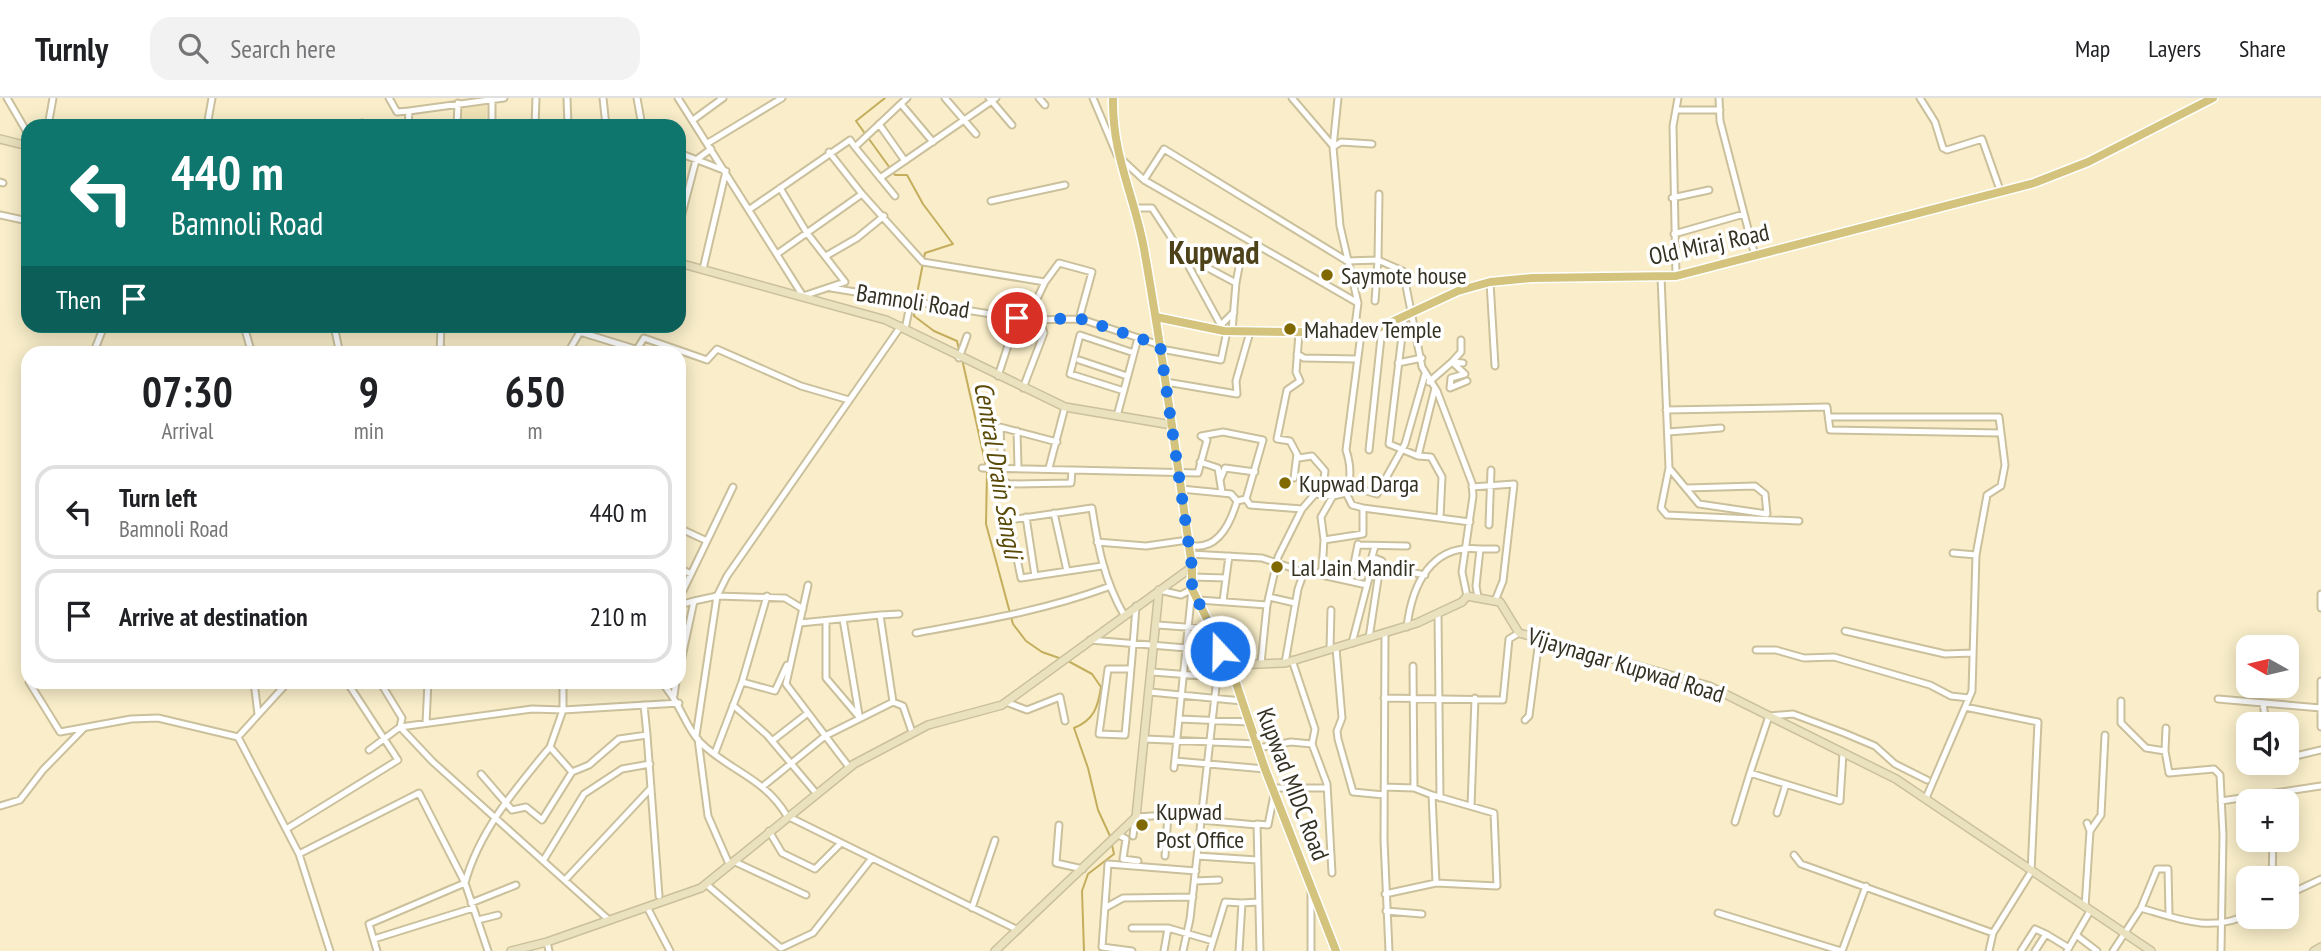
<!DOCTYPE html>
<meta charset="utf-8">
<style>
:root{--surface:#fff;--page:#f2f2f2;--text:#202124;--muted:#757577;--line:#e0e0e0}
body{margin:0;font-family:"PT Sans Narrow",sans-serif;background:var(--page);color:var(--text);height:100vh;display:flex;flex-direction:column;font-size:26px;white-space:nowrap}
*{box-sizing:border-box;margin:0}
p{font-size:23px;color:var(--muted)}
.icon{flex:none;width:38px;height:38px;fill:none;stroke:currentColor;stroke-width:2;stroke-linecap:round;stroke-linejoin:round}
.map{position:relative;flex:1;overflow:hidden}
.side{position:absolute;left:21px;top:248px;width:665px;height:343px;display:flex;flex-direction:column;background:var(--surface);border-radius:21px;box-shadow:0 4px 18px #0003}
.side>*{flex:none}
.banner{position:absolute;left:21px;top:21px;width:665px;height:214px;border-radius:21px;box-shadow:0 4px 18px #0003;background:#0f766e;color:#fff;overflow:hidden}
.needle{width:46px;rotate:278deg}
.tools{position:absolute;left:2236px;top:537px;display:grid;gap:14px}
.tools a{display:grid;place-items:center;width:63px;height:63px;border-radius:14px;background:var(--surface);box-shadow:0 4px 18px #0003;font-size:35px}
.pin{position:absolute;display:grid;place-items:center;width:60px;height:60px;color:#fff;margin:-30px;border:4px solid #fff;border-radius:50%;box-shadow:0 2px 7px #0007}
.me{position:absolute;width:77px;margin:-38px;rotate:339deg;stroke-linejoin:round;filter:drop-shadow(0 0 5px #0008)}
.turn{display:flex;align-items:center;gap:24px;height:147px;padding:0 35px;font-size:32px}
.turn .icon{width:91px;height:91px;stroke-width:2.5}
.turn b{display:block;font-size:49px;line-height:60px}
.then{display:flex;align-items:center;height:66px;padding:0 35px;background:#0003;gap:14px;font-size:26px}
.eta{display:flex;justify-content:space-evenly;align-items:center;height:119px;text-align:center}
.eta b{font-size:42px;font-weight:800;line-height:49px}
ul{padding:0;list-style:none}
li{display:flex;align-items:center;gap:21px;height:94px;margin:0 14px 10px;padding:0 21px;border:4px solid var(--line);border-radius:21px}
li div{flex:1}
li b{display:block;font-size:26px}
li em{font-style:normal}
header{display:flex;align-items:center;gap:42px;box-sizing:border-box;height:98px;padding:0 35px;background:var(--surface);border-bottom:2px solid var(--line)}
header strong{font-size:33px}
nav{display:flex;gap:38px;margin-inline-start:auto;font-size:24px}
.search{width:490px;height:63px;background:var(--page);display:flex;align-items:center;gap:18px;box-sizing:border-box;padding:0 24px;border-radius:21px;color:var(--muted);font-size:26px}
.map>svg:first-child{display:block}
.built{fill:#f1e4b8}
.lines{fill:none;stroke-linecap:round;stroke-linejoin:round}
.stream{stroke:#c4ad5c;stroke-width:2}
.street-casing{stroke:#cbc09c;stroke-width:9}
.secondary-casing{stroke:#cbc09c;stroke-width:10}
.primary-casing{stroke:#fff;stroke-width:11}
.street{stroke:#fff;stroke-width:5}
.secondary{stroke:#eae1be;stroke-width:7}
.primary{stroke:#d4c37d;stroke-width:8}
.route{stroke:#1a73e8;stroke-width:12;stroke-dasharray:0 21.6}
.poi-dot{fill:#806901;stroke:#fff;stroke-width:2.5}
.labels{text-anchor:middle;dominant-baseline:central;stroke-width:7;stroke-linejoin:round;paint-order:stroke}
.street-label{font-size:24px;fill:#343022;stroke:#fff}
.poi-label{font-size:24px;fill:#343022;stroke:#fff;text-anchor:start}
.water-label{font-size:26px;font-style:italic;fill:#5a4a08;stroke:#fff}
.district-label{font-size:32px;font-weight:bold;fill:#4d4219;stroke:#fff}
</style>
<header>
<strong>Turnly</strong>
<div class="search"><svg class="icon" aria-label="search" viewBox="0 0 24 24"><circle cx="10" cy="10" r="6"/><path d="M15 15l6 6"/></svg>Search here</div>
<nav><a>Map</a><a>Layers</a><a>Share</a></nav>
</header>
<div class="map">
<svg width="2321" height="853" viewBox="0 0 2321 853">
<rect width="100%" height="100%" fill="#f9eec9"/>
<!-- built -->
<path class="built" d="M487,4L486,28H461V6Z"/>
<g class="lines">
<!-- stream -->
<path class="stream" d="M885,0L856,23L895,77H907L923,106L953,146L925,155L924,160
M916,201L923,165
M915,206L914,218L934,233L957,243L959,252
M962,261L986,368
M987,373L986,426L1013,526L1026,543L1042,554L1062,561
M1068,563L1092,576L1101,589C1098,609 1094,622 1074,630L1088,670L1098,712L1110,738
M1084,853L1082,793L1088,776L1114,756L1112,747"/>
<!-- street casing -->
<g class="street-casing">
<path id="street" d="M7,0L28,36
M389,0L397,14L409,13
M492,0V28
M567,0L568,28
M603,0L606,28
M637,0L642,28
M678,0L803,198L845,184L807,135L780,90
M945,0L976,36
M989,0L1012,27
M1039,0L1045,7
M1093,0L1117,57L1144,82L1358,205
M1292,0L1333,48
M1338,0L1333,49L1340,128L1358,205L1354,236
M1719,0L1720,23L1755,158
M1920,0L1935,24L1943,50L1947,52L1982,41L2000,92
M901,6L933,44
M1676,12H1720
M693,22L723,0
M879,26L905,63
M48,28L53,0
M207,28L212,0
M362,28V25
M408,28L409,13L504,0
M457,28L458,5
M535,28L536,0
M708,45L782,0
M1333,49L1341,44L1372,46
M829,54L862,96
M679,55L726,73L703,171
M880,80L996,0
M1144,82L1164,51L1347,163L1378,162L1379,96
M0,84L3,85
M895,98L855,49L907,0
M1672,100L1709,92
M991,103L1065,87
M1134,110H1152L1182,156L1224,233
M750,111L850,42L855,49
M0,117L28,123
M679,127L696,62L711,51
M1674,136L1744,116
M777,156L862,96L923,164L1045,184L1027,222
M1182,156L1236,185L1232,233
M826,158L857,140L884,118
M1676,178L1673,28L1678,0
M1661,179L1669,370L1661,410L1667,417L1799,423
M1045,184L1059,165L1092,174L1079,221
M1490,184L1495,268
M1236,185L1239,169
M831,190L1027,222L1081,221L1160,247
M1375,203L1378,162L1403,173L1422,269L1437,293L1472,385L1473,398L1462,474L1467,498
M1404,221L1389,346L1418,358
M1221,227L1234,214
M244,228L252,256
M334,228L340,256
M905,231L911,203
M1299,235L1296,274L1300,283L1287,292L1277,341L1290,343L1299,360L1312,358L1325,373L1322,396
M1461,242V254L1452,264L1463,265
M570,251L580,234L635,251
M1161,251L1221,262L1227,233
M440,252L498,256
M93,256L104,228
M440,256L441,228
M634,256L644,240L707,262L717,251L801,288L849,302
M1297,256L1304,260L1357,261
M959,260L967,238
M1079,262L1127,278
M1398,265L1422,260
M998,278L1017,220
M1166,284L1237,296L1236,283L1250,234
M1429,284L1452,264L1465,276L1451,280L1450,290L1467,283
M1023,290L1044,235L1040,222
M1435,290L1418,358L1431,359L1442,379L1440,420
M1124,293L1070,276L1080,237L1134,255
M1666,312L1827,309L1830,332L2001,335
M1117,318L1138,240
M1829,319H1999L2005,367L2001,388L1987,397L1976,457L1953,455
M1017,333L1018,369
M1668,334L1721,330
M1057,344L1000,329L1002,382L1009,386L1071,385L1072,372L1198,375L1207,342L1201,338L1223,334L1263,342L1246,401L1237,403
M1369,352L1382,230
M1200,364L1218,370L1220,382L1225,370L1255,374
M982,370L1072,372
M1049,370L1065,309
M1669,370L1699,406L1767,416L1765,396L1755,388L1687,390
M1294,380L1297,356
M1349,388L1377,396L1405,346L1425,276
M1472,389L1514,386L1503,483L1495,503
M1181,391L1222,395L1220,382
M1222,395L1231,396L1237,403
M1246,401L1250,407L1302,411L1278,459L1267,507L1261,565
M1363,410L1470,424
M1302,411L1315,396L1333,398
M1054,415L1067,473
M1026,419L1035,478
M1489,427L1491,372
M679,430L707,443
M1324,442L1363,436V410L1352,407L1346,395
M1097,444L1146,448L1188,442
M1189,447C1217,454 1230,427 1237,403
M1358,447L1407,448
M1480,451H1496
M1190,456L1262,460L1304,474
M1102,468L1021,480L1009,422L1092,410C1098,449 1104,482 1124,517
M679,470L691,476
M1353,471L1358,446
M1317,476L1367,487
M1192,479L1226,480L1223,503
M1226,480L1229,458
M808,487L786,586L849,669
M1159,492L1181,497L1192,491
M2321,496V510
M1269,499L1295,505
M679,501L733,389
M1199,502L1267,507
M679,507L694,503
M1438,516L1440,700
M880,517L899,516
M843,521L859,617
M826,523V580L860,620
M800,525L880,517L893,604L903,608L912,634
M1158,527L1212,531
M1407,529C1412,486 1432,445 1480,451L1476,488L1478,499
M1845,533L1945,556L1972,555
M916,535C981,523 1046,512 1108,489
M1385,535L1384,742L1389,853
M1369,540L1380,468L1425,477
M1090,542L1223,553
M1352,545L1372,468H1380L1382,463L1372,459L1375,448
M1336,550L1342,620L1337,633L1338,641L1353,694L1384,697
M1330,551L1331,512
M1756,552H1776L1804,560L1834,559L1930,587L1951,598L1969,600
M1285,565L1298,491L1304,474L1317,476L1322,472L1324,442L1321,419L1333,398L1346,395C1352,380 1351,367 1346,352L1361,236
M1131,571H1108L1099,636L1125,637C1129,594 1133,551 1136,508
M679,573L694,503L717,498L727,478L901,228
M1152,574L1217,579
M2321,583V629
M29,584L60,634L131,621L158,620L238,639L299,756L330,853
M254,584L258,616
M380,584L402,620L400,629L532,611L563,612V584
M661,584C680,603 685,629 700,644C729,673 764,679 787,718L1018,832
M742,584L775,593L787,567
M1150,594L1242,603
M674,597L676,584
M1384,600L1503,602L1509,541L1519,535
M2218,601L2321,610
M2121,603V625L2146,650L2165,653
M1006,604L1027,612L1060,599L1065,623
M2263,605L2266,626
M644,607L647,637L619,641L589,667L572,674L550,649L563,612L679,605
M733,607L767,637L816,695
M1965,609L2038,624L2031,774L1993,835L1989,853
M1179,621L1249,624
M1525,622L1529,618L1539,542
M426,625L428,584
M2166,630L2165,653L2169,675L2214,671L2220,677L2223,737L2221,853
M647,637L659,798
M696,638L717,498L785,500L803,511
M238,639L288,584
M698,641L708,718L729,766
M1145,641L1257,646
M772,643L808,615
M1312,646L1327,686L1332,775
M1258,650L1291,644L1312,646L1315,631L1292,562
M369,652L400,629L433,664L609,822
M715,655L742,584L767,498
M1843,655L1840,703L1750,675L1769,618L1793,616L1844,635L1875,648L1895,666L1927,682
M2287,660L2321,652
M1175,663L1265,671
M1174,670L1192,491
M481,676L512,712L526,709L542,722L572,674
M762,689L825,638L893,604
M1384,689L1414,690L1413,568
M1272,690H1327
M1432,697L1494,715L1497,788L1436,785
M1926,700L1972,593L1976,457
M2221,703L2321,688
M0,708L20,702L43,672L83,631
M1471,708L1475,600
M1777,715L1786,686
M1136,719L1168,717L1165,758
M1201,722L1257,727
M1735,724L1750,675
M1059,727L1056,765L1083,771
M288,730L398,662L347,584
M769,733L782,755L815,771L841,745
M2090,733L2101,717L2105,637
M1119,737L1126,741L1123,761L1138,763
M1133,738L1135,720
M299,756L419,695L465,785L488,853
M1794,757L1801,766L1993,835
M1197,758L1257,762
M543,763L584,696L622,671L650,666
M733,763L806,797
M2272,780L2273,742
M565,782L651,690
M1195,783L1219,782
M706,786L781,850L813,835L872,760
M1385,796L1436,785L1432,697L1414,690
M2287,797L2321,781
M471,805L516,787
M647,809L670,853
M2085,809L2090,733L2087,725
M972,810L995,742
M1105,810L1123,800L1193,799
M2141,810C2178,821 2212,835 2249,816
M1386,813L1422,816
M1718,815L1841,853
M478,822L498,817
M1132,830H1168
M2076,837L2097,853
M374,841L473,810
M547,844L549,853
M377,853L369,826L465,785C479,733 516,690 550,649
M1132,853L1102,849L1108,766L1196,773
M1164,853L1168,830L1213,843
M1183,853L1190,821L1220,553
M1210,853L1225,804L1242,805
M1239,853L1242,805L1258,804
M1260,853L1257,726L1268,727L1274,697
M1311,853V791
M1842,853L1866,788
M2021,853L2035,831L2046,836
M2035,853L2046,836L2069,850
M2067,853L2090,813
M2113,853L2141,810L2157,771H2168L2169,817"/>
</g>
<!-- secondary casing -->
<g class="secondary-casing">
<path id="secondary" d="M0,41L28,48
M679,165L886,222L1065,309L1172,327
M1230,567L1285,565L1417,525L1462,504L1467,498L1500,504L1519,535L1709,588L1896,681L2151,853
M511,853L547,844L701,790L854,666L928,627L1002,607L1192,469
M995,853L1136,719L1159,492
M2314,853L2321,849"/>
</g>
<!-- primary casing -->
<g class="primary-casing">
<path id="primary" d="M1113,0C1112,58 1134,96 1144,151C1163,257 1177,363 1192,469V491L1230,567L1265,671L1336,853
M1156,219L1224,233L1368,235L1458,193L1490,184L1532,180L1676,178L2034,85L2088,64L2213,0"/>
</g>
<!-- street -->
<use href="#street" class="street"/>
<!-- secondary -->
<use href="#secondary" class="secondary"/>
<!-- primary -->
<use href="#primary" class="primary"/>
</g>
<g class="lines">
<!-- route -->
<path class="route" d="M1017,220L1081,221L1160,247L1192,469V491L1223,553H1220"/>
</g>
<!-- markers -->
<g class="poi-dot">
<circle cx="1327" cy="177" r="7"/>
<circle cx="1290" cy="231" r="7"/>
<circle cx="1285" cy="385" r="7"/>
<circle cx="1277" cy="469" r="7"/>
<circle cx="1142" cy="727" r="7"/>
</g>
<g class="labels">
<!-- street labels -->
<g class="street-label">
<text transform="translate(1709 146) rotate(-12)">Old Miraj Road</text>
<text transform="translate(913 203) rotate(9)">Bamnoli Road</text>
<text transform="translate(1626 567) rotate(17)">Vijaynagar Kupwad Road</text>
<text transform="translate(1293 686) rotate(69)">Kupwad MIDC Road</text>
</g>
<!-- poi labels -->
<g class="poi-label">
<text x="1341" y="177">Saymote house</text>
<text x="1304" y="231">Mahadev Temple</text>
<text x="1299" y="385">Kupwad Darga</text>
<text x="1291" y="469">Lal Jain Mandir</text>
<text x="1156" y="713">Kupwad<tspan x="1156" dy="28">Post Office</tspan></text>
</g>
<!-- water labels -->
<g class="water-label">
<text transform="translate(999 372) rotate(80)">Central Drain Sangli</text>
</g>
<!-- district labels -->
<g class="district-label">
<text x="1214" y="154">Kupwad</text>
</g>
</g>
</svg>
<div class="tools">
<a><svg class="needle" viewBox="-14 -14 28 28"><path d="M0-13l5 13h-10z" fill="#e53935"/><path d="M0 13l5-13h-10z" fill="#757577"/></svg></a>
<a><svg class="icon" aria-label="sound" viewBox="0 0 24 24"><path d="M4 9h4l5-4v14l-5-4H4zM17 9q2 3 0 6"/></svg></a>
<a>+</a>
<a>−</a>
</div>
<div class="pin" style="left:1017px;top:220px;background:#d93025"><svg class="icon" aria-label="arrive" viewBox="0 0 24 24"><path d="M6 21V4h12l-3 4 3 4H6"/></svg></div>
<svg class="me" style="left:1220px;top:553px" viewBox="-20 -20 40 40"><circle r="17" fill="#1a73e8" stroke="#fff" stroke-width="3"/><path d="M0-11L8 9 0 5-8 9z" fill="#fff"/></svg>
<div class="banner">
<div class="turn"><svg class="icon" aria-label="left" viewBox="0 0 24 24"><path d="M17 20v-9H6M10 6l-5 5 5 5"/></svg><div><b>440 m</b>Bamnoli Road</div></div>
<div class="then">Then<svg class="icon" aria-label="arrive" viewBox="0 0 24 24"><path d="M6 21V4h12l-3 4 3 4H6"/></svg></div>
</div>
<section class="side">
<div class="eta">
<div><b>07:30</b><p>Arrival</p></div>
<div><b>9</b><p>min</p></div>
<div><b>650</b><p>m</p></div>
</div>
<ul>
<li><svg class="icon" aria-label="left" viewBox="0 0 24 24"><path d="M17 20v-9H6M10 6l-5 5 5 5"/></svg><div><b>Turn left</b><p>Bamnoli Road</p></div><em>440 m</em></li>
<li><svg class="icon" aria-label="arrive" viewBox="0 0 24 24"><path d="M6 21V4h12l-3 4 3 4H6"/></svg><div><b>Arrive at destination</b></div><em>210 m</em></li>
</ul>
</section>
</div>
